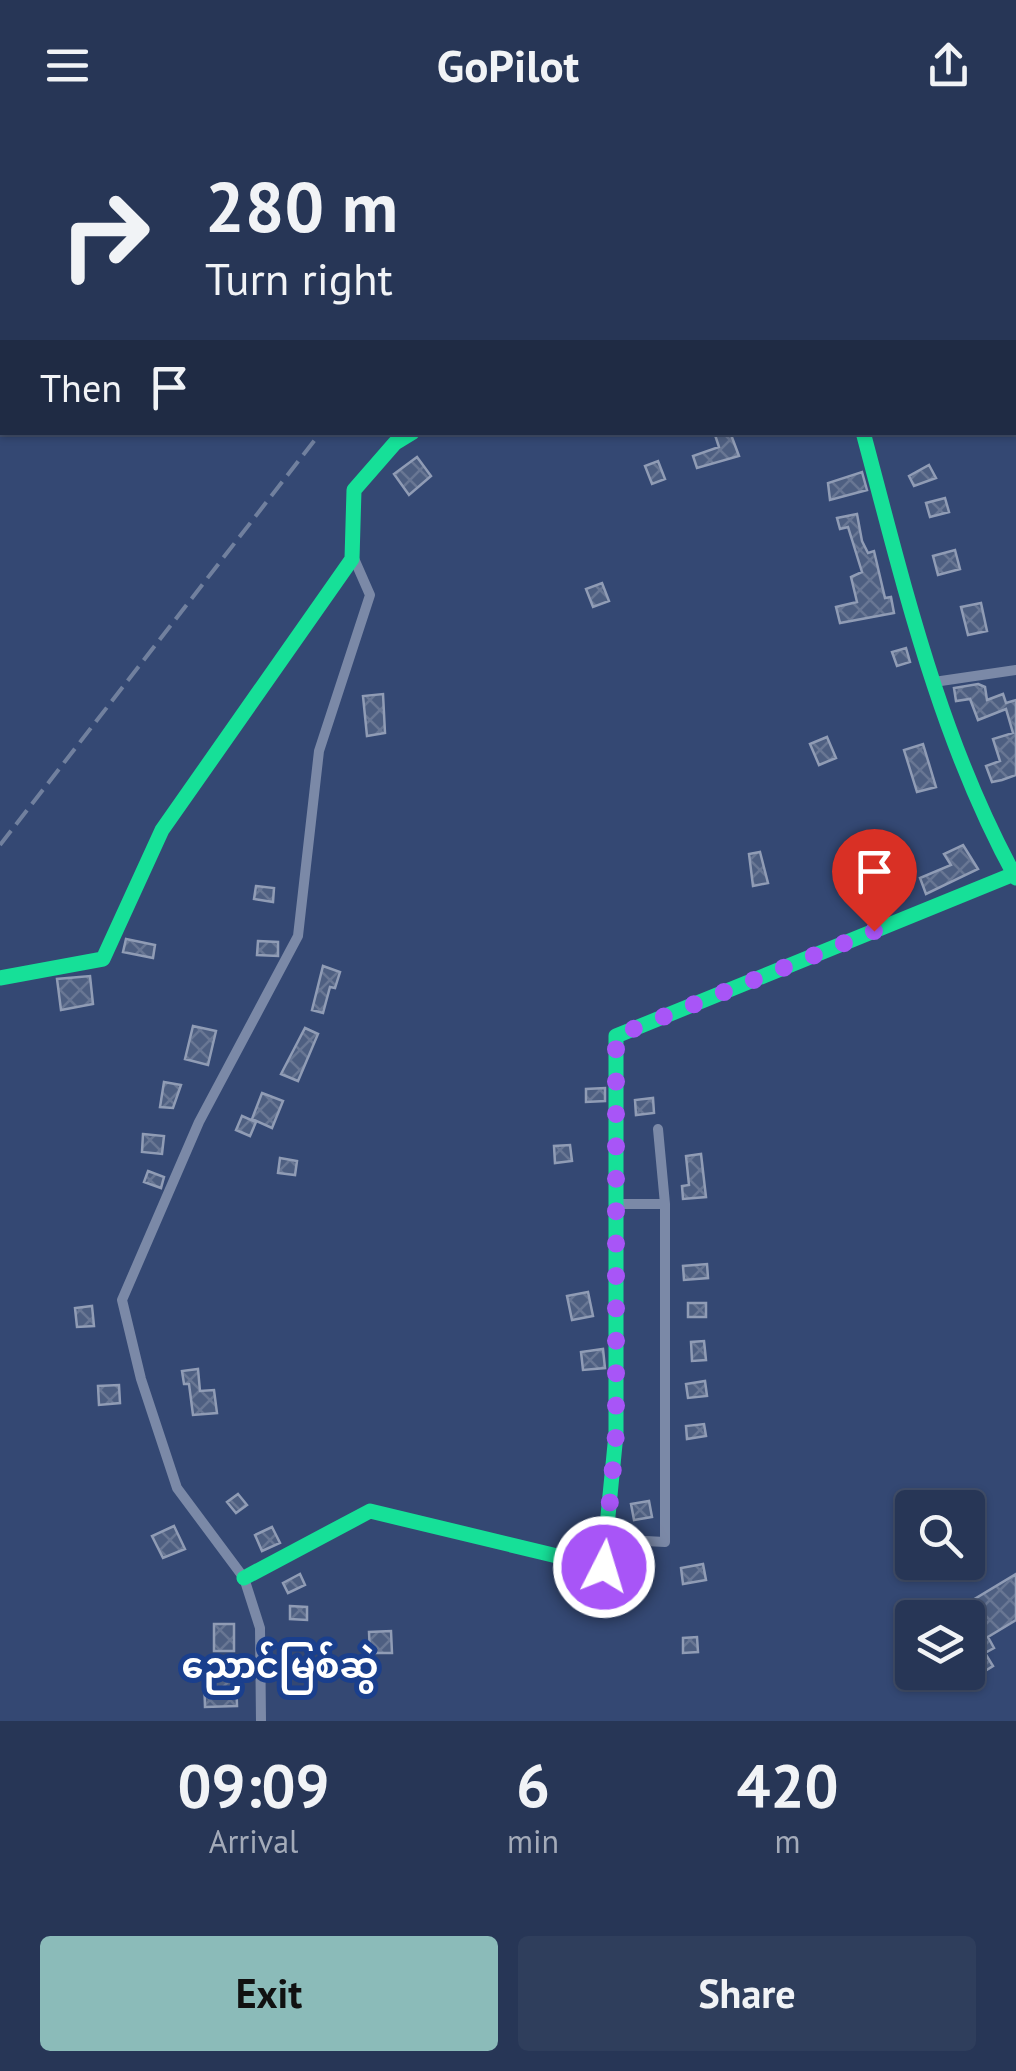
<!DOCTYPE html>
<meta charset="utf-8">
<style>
:root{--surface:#273656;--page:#2f3e5c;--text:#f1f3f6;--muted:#a4abb9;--line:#43506c;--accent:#8bbbb9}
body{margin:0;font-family:"PT Sans","Noto Sans Myanmar",sans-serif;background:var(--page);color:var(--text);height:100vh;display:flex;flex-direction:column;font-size:38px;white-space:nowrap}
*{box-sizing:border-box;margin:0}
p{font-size:32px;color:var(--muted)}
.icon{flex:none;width:55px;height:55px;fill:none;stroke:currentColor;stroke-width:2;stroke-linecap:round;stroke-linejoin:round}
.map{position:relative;height:1591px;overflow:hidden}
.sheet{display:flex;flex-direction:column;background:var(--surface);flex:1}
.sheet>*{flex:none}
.top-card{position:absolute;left:0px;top:0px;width:1018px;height:305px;box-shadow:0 2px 8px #0004,0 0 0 2px var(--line);background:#273656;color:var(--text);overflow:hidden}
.fabs{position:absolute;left:895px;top:1360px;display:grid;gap:20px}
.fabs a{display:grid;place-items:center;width:90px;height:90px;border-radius:10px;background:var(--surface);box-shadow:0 2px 8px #0004,0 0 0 2px var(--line);font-size:50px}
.pin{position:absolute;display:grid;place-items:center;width:85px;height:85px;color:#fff;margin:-102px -42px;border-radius:50% 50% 50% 0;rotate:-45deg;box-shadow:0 0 10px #0007}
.pin .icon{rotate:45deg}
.me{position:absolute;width:110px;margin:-55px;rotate:5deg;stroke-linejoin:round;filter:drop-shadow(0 0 8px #0008)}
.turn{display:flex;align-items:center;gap:35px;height:210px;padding:0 40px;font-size:45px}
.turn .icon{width:130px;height:130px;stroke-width:2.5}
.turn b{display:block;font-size:70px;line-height:85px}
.then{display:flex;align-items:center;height:95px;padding:0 40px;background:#0003;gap:20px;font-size:38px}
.eta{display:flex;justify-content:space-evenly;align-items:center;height:170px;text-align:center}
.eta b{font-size:60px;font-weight:800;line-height:70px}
.primary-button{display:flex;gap:20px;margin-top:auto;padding:20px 40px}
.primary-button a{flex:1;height:115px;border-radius:10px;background:var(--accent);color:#111;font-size:40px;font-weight:800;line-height:115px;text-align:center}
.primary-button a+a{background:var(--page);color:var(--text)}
header{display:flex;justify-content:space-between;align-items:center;height:130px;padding:0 40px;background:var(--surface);font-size:45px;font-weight:800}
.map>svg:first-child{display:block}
.building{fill:url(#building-cross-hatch);stroke:#909cb5;stroke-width:2.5}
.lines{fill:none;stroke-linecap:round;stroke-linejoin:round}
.street{stroke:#7b89a7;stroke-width:10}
.fast{stroke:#16e098;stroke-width:15}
.rail{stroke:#71809e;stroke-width:4;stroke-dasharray:18 8;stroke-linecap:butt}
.route{stroke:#a855f7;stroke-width:18;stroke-dasharray:0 32.4}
.labels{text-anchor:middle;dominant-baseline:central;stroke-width:10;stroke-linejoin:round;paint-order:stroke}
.quarter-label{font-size:35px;font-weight:bold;fill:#fff;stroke:#1a3f8d}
</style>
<header><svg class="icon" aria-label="menu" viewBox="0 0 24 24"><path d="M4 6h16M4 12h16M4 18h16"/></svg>GoPilot<svg class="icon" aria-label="share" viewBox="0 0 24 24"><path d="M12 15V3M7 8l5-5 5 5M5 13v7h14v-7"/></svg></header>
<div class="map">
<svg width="1016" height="1591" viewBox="0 0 1016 1591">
<defs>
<pattern id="building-cross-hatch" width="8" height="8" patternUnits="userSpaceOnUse" patternTransform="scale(2.5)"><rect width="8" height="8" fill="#4e5f81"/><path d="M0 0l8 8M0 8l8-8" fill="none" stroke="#697794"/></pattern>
</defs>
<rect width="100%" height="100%" fill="#344873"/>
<!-- building -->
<path class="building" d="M730,302L739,326L697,338L693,326L719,317L715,305Z
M417,327L431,346L409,365L394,344Z
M658,331L665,349L652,354L645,336Z
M929,335L936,348L914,356L909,346Z
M862,342L867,360L830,370L828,353Z
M945,368L949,382L930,387L926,373Z
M857,384L862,411L868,423L874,421L885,468L891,467L894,483L840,493L836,477L857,472L851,447L862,442L848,397L840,399L837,388Z
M955,420L960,439L938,445L933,426Z
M602,453L609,471L593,477L586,459Z
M981,473L987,501L968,505L961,477Z
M906,518L910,532L897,536L892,522Z
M978,554L985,557L987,570L1003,564L1006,573L1016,570V645L1002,650L992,652L986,636L1000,631L993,609L1013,603L1006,579L978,590L970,569L956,571L954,558Z
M383,564L385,603L367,606L363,566Z
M827,607L836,628L819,635L810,614Z
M923,614L936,657L917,662L904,620Z
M963,715L978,739L926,764L920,748L951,735L944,724Z
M760,722L768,753L753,756L749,724Z
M870,752L881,773L867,780L856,759Z
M256,756L274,758L273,772L254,769Z
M126,809L155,815L153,828L123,822Z
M258,811L278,812V826L257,825Z
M323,836L340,842L335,858L330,857L323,883L312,880Z
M90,846L93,874L61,880L57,849Z
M193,896L216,901L208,935L185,929Z
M305,898L318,904L298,951L281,944Z
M164,952L181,955L173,978L160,977Z
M605,958V971L586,972V959Z
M262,963L283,971L272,998L252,989Z
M653,968L654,983L636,985L635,970Z
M242,986L256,992L250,1006L236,1000Z
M143,1004L164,1006L162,1024L142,1022Z
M570,1015L572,1031L555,1033L554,1016Z
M701,1024L706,1067L683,1069L682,1056L689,1055L686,1026Z
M280,1028L297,1031L295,1045L278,1043Z
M148,1041L164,1047L161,1058L144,1052Z
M707,1134L708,1148L684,1150L683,1136Z
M588,1162L593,1186L572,1190L567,1166Z
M688,1173H706V1187H688Z
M92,1176L94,1196L77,1197L75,1178Z
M704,1211L706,1230L692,1231L691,1212Z
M603,1219L605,1238L583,1240L581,1222Z
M198,1239L200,1261L214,1260L217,1283L193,1285L189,1254H184L182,1241Z
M705,1251L707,1266L688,1268L686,1254Z
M119,1255L120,1273L99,1275L98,1256Z
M704,1294L706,1306L687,1309L686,1296Z
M238,1364L247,1375L236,1383L227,1372Z
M649,1371L652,1387L634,1390L631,1374Z
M174,1396L185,1419L163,1428L152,1406Z
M272,1397L280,1413L262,1421L255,1405Z
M611 1441a8 8 0 1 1 16 0a8 8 0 1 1-16 0Z
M703,1434L706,1450L683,1454L681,1438Z
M300,1444L305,1455L288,1463L283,1453Z
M1016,1444V1490L988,1507L994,1518L985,1523L993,1536L954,1560L944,1542H968V1488H943Z
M290,1476L307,1477V1490L290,1489Z
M214,1494H234V1521H214Z
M391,1501L392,1523H370L369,1502Z
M697,1507L698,1522L683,1523V1508Z
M236,1545L237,1576L205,1577L204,1546Z"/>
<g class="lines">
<!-- street -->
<path class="street" d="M1015,256H1016
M934,552L1016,540
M616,1074H665
M606,1409L665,1412V1074L658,999
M261,1591L260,1498L244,1448L177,1358L141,1249L122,1170L199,992L298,806L319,621L370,465L352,424"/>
<!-- fast -->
<path class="fast" d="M787,0V2
M828,2L829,0
M863,302C904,455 939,608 1016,748
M0,848L103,829L162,700L352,429L354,360L395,313L413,302
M244,1448L370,1381L603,1437L616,1304V906L1014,744"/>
<!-- rail -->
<path class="rail" d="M556,2L558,0
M0,715L321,302"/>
</g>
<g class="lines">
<!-- route -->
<path class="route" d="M604,1437L616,1304V906L874,801"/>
</g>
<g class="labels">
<!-- quarter labels -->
<g class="quarter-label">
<text x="280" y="1535">ညောင်မြစ်ဆွဲ</text>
</g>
</g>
</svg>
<div class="fabs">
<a><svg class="icon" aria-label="search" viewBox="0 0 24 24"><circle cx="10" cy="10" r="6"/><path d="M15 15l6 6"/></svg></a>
<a><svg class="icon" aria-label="layers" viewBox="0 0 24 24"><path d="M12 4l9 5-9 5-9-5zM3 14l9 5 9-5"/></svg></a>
</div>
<div class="pin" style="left:874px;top:801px;background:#d93025"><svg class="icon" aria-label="arrive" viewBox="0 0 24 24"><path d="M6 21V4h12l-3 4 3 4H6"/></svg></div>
<svg class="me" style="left:604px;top:1437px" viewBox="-20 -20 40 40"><circle r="17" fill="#a855f7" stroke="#fff" stroke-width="3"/><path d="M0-11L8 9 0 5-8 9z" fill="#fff"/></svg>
<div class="top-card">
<div class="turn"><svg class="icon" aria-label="right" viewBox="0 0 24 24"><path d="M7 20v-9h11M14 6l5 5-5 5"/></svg><div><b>280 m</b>Turn right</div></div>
<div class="then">Then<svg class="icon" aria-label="arrive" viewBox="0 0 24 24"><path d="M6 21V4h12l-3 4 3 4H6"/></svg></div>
</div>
</div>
<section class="sheet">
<div class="eta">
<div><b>09:09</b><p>Arrival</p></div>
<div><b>6</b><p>min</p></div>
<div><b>420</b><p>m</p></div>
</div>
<div class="primary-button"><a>Exit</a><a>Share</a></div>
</section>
